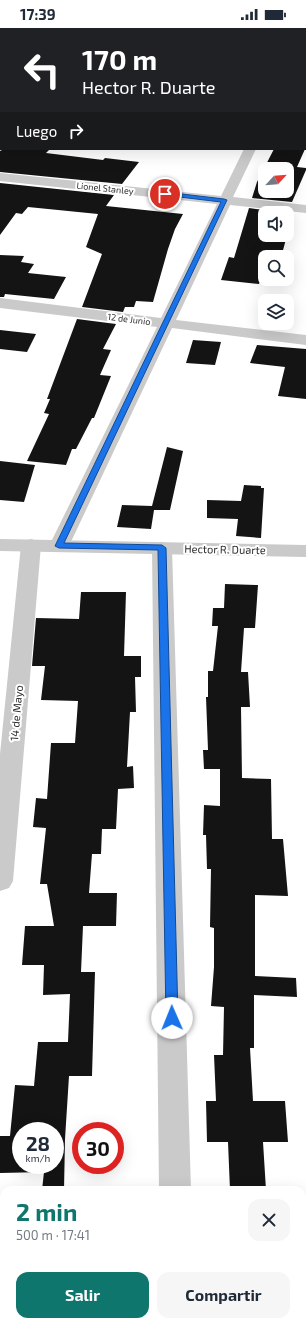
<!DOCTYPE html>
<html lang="es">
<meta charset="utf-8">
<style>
:root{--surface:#fff;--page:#f6f6f7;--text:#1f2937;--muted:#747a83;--accent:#0f766e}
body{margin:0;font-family:"Exo 2",sans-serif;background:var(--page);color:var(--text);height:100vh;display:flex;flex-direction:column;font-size:15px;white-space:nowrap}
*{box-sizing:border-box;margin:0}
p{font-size:13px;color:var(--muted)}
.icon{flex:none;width:22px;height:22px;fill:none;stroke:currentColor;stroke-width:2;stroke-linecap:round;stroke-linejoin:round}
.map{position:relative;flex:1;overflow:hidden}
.panel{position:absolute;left:0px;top:1158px;width:306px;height:140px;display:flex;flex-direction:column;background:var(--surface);border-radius:12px 12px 0 0;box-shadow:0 4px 16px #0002}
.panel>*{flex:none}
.banner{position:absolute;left:0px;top:0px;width:306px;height:122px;box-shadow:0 4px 16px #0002;background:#202124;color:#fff;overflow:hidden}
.needle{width:26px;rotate:64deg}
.fabs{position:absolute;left:258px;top:134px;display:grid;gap:8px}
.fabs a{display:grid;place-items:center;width:36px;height:36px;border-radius:8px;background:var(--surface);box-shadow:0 4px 16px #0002;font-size:20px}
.speed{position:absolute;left:12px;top:1094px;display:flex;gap:8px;font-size:20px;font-weight:700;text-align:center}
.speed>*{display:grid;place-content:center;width:52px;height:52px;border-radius:50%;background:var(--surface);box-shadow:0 4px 16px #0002;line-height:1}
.speed small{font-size:10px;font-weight:400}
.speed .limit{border:6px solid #d22;background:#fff;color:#111}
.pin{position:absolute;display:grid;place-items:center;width:34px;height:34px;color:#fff;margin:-17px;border:2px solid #fff;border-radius:50%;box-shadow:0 1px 4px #0007}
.me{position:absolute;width:44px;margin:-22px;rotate:359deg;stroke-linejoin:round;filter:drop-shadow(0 0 3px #0008)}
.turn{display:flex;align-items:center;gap:14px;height:84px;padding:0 16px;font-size:18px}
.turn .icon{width:52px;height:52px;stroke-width:2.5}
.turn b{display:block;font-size:28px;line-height:34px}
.then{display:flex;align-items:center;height:38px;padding:0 16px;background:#0003;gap:8px;font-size:15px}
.round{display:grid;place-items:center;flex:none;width:42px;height:42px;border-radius:12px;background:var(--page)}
.head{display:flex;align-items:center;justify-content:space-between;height:68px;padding:0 16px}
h1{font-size:24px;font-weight:700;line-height:30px;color:var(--accent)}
.primary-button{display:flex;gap:8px;margin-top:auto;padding:8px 16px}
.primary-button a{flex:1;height:46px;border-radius:12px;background:var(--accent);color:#fff;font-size:16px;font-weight:700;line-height:46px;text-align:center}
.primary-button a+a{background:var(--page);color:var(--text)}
.status{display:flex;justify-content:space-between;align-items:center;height:28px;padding:0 20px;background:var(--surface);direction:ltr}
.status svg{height:11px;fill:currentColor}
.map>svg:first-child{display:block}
.building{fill:#141414;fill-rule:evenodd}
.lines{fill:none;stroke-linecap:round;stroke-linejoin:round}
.minor{fill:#cacaca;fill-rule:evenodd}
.tertiary{fill:#cacaca;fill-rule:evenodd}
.route{fill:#1a73e8;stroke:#114b97}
.labels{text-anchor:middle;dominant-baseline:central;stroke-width:4;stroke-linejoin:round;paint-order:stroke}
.far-street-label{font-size:9px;fill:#2d2d2d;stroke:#fff}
.street-label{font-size:11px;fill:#2d2d2d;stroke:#fff}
</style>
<div class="status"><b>17:39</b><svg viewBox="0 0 49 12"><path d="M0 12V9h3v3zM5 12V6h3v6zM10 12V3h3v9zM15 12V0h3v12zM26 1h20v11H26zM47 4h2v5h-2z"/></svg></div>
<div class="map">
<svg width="306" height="1298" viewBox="0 0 306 1298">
<rect width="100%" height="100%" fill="#fff"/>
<!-- building -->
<path class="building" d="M4,121H50L46,125L103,132L105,130L139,134L122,156L0,144V123Z
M274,121H305L297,139L306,140V142L292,174L252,170L257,154ZM265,141H287V163H265Z
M0,155L114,167L106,178L183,186L175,201L168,221L153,274L136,273L134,279H125L123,284L82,279L102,226L86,219L98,186L28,179L22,186L16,185L0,207Z
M249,180L287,185H265V207H287V195L290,196L282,226L269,225L267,229H265V238L259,256L221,252L229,229L234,230Z
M0,227L24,228L21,234L34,236L28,245L66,249L54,271L5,266L4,269H0Z
M77,291L116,296L103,321L111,322L100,347L111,348L94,390H92L76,421H72L66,437L27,433L49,386L44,385L50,371H47Z
M0,302L36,306L27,324L0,321Z
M193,312L221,314L215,337L186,335Z
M257,317L306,321V371L278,368L285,339L250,335Z
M167,419L183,423L170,482H154L151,501L117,499L122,477L152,478Z
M0,433L35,437L24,474L0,472Z
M244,457L261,458V460H264L261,510L236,508L238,491L207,490V472L241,473Z
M225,556L258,557L255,600H244L241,644H248L250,679H241L242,750L271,751L272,811H283L288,868L255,867V948L296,950L297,969L254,967V1020H250L253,1073H285L288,1114H263L266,1162H230L228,1114H207L206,1073H216L214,1027H223L224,979L211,978L214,939V900L210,899L211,841H207L206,807H203L204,777L220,778V741H204L203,722H208L206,669H208V643H213L218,598H212L213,580H224Z
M81,564H126L124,628H141V649H135L136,684H130L127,739L133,738L134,760L118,761L116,801H102L101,826H92L89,865H117L116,898H83L81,944H95L92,1048H69L65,1111L64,1162H42L44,1144L0,1145V1108H10L15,1057L34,1058L38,1014H68L70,966L43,967L44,937H22L25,898H54L47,856H40L46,800L33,799L36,770L47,771L51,715H75L78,673L41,672L45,638H32L36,590L79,591ZM21,1103H55V1137H21Z"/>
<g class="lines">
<!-- minor -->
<path class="minor" d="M95,0H105V1H95Z
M227,0H248L249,1H228Z
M299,0H306V3L305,1H298Z
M0,52H1V58H0Z
M305,78H306V86H305Z
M1,113V121H3L0,122Z
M244,121H256L233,169L306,177V185L230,177L176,292L306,307V317L172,300L69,518L66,522L59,524L52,522L49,518L157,299L0,280V270L161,290L217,176L0,153V145L221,168Z
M31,511L38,513L41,517L13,853L9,860L0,863V726L21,517L24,513Z
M162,514L169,516L172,520L191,1162H159L152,520L155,516Z
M161,1294H195V1298H161Z"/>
<!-- tertiary -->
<path class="tertiary" d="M0,511L306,517V529L0,523Z"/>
</g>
<!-- route -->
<path class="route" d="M165,164L224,171L227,172L64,515L162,517L166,520L178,990L176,993L172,995L168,993L166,990L158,522L59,520L55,518L221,174L163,167V165Z"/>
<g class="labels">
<!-- far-street labels -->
<g class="far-street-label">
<text transform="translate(105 160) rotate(6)">Lionel Stanley</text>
<text transform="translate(129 291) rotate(7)">12 de Junio</text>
</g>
<!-- street labels -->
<g class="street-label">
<text transform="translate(225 521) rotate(1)">Hector R. Duarte</text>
<text transform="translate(16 685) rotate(-85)">14 de Mayo</text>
</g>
</g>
</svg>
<div class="fabs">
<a><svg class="needle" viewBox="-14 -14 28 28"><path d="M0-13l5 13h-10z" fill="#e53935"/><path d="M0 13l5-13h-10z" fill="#747a83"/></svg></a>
<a><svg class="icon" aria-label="sound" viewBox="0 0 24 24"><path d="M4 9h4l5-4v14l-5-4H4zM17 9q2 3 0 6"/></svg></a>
<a><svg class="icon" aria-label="search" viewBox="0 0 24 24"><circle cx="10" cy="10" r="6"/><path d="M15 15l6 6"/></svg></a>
<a><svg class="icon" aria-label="layers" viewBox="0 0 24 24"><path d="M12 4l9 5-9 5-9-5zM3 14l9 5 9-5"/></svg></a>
</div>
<div class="speed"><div>28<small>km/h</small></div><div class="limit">30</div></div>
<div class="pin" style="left:165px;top:166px;background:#d93025"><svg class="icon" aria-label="arrive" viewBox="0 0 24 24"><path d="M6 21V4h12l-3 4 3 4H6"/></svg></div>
<svg class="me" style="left:172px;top:990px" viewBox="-20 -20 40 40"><circle r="19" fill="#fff"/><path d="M0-13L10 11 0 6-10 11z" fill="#1a73e8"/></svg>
<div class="banner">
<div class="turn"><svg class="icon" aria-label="left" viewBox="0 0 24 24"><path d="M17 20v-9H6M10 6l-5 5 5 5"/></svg><div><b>170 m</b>Hector R. Duarte</div></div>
<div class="then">Luego<svg class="icon" aria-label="right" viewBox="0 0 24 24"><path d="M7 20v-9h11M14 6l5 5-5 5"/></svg></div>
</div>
<section class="panel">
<div class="head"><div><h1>2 min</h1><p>500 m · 17:41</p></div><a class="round"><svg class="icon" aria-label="close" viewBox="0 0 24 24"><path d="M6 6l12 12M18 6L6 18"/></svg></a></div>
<div class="primary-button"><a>Salir</a><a>Compartir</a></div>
</section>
</div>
